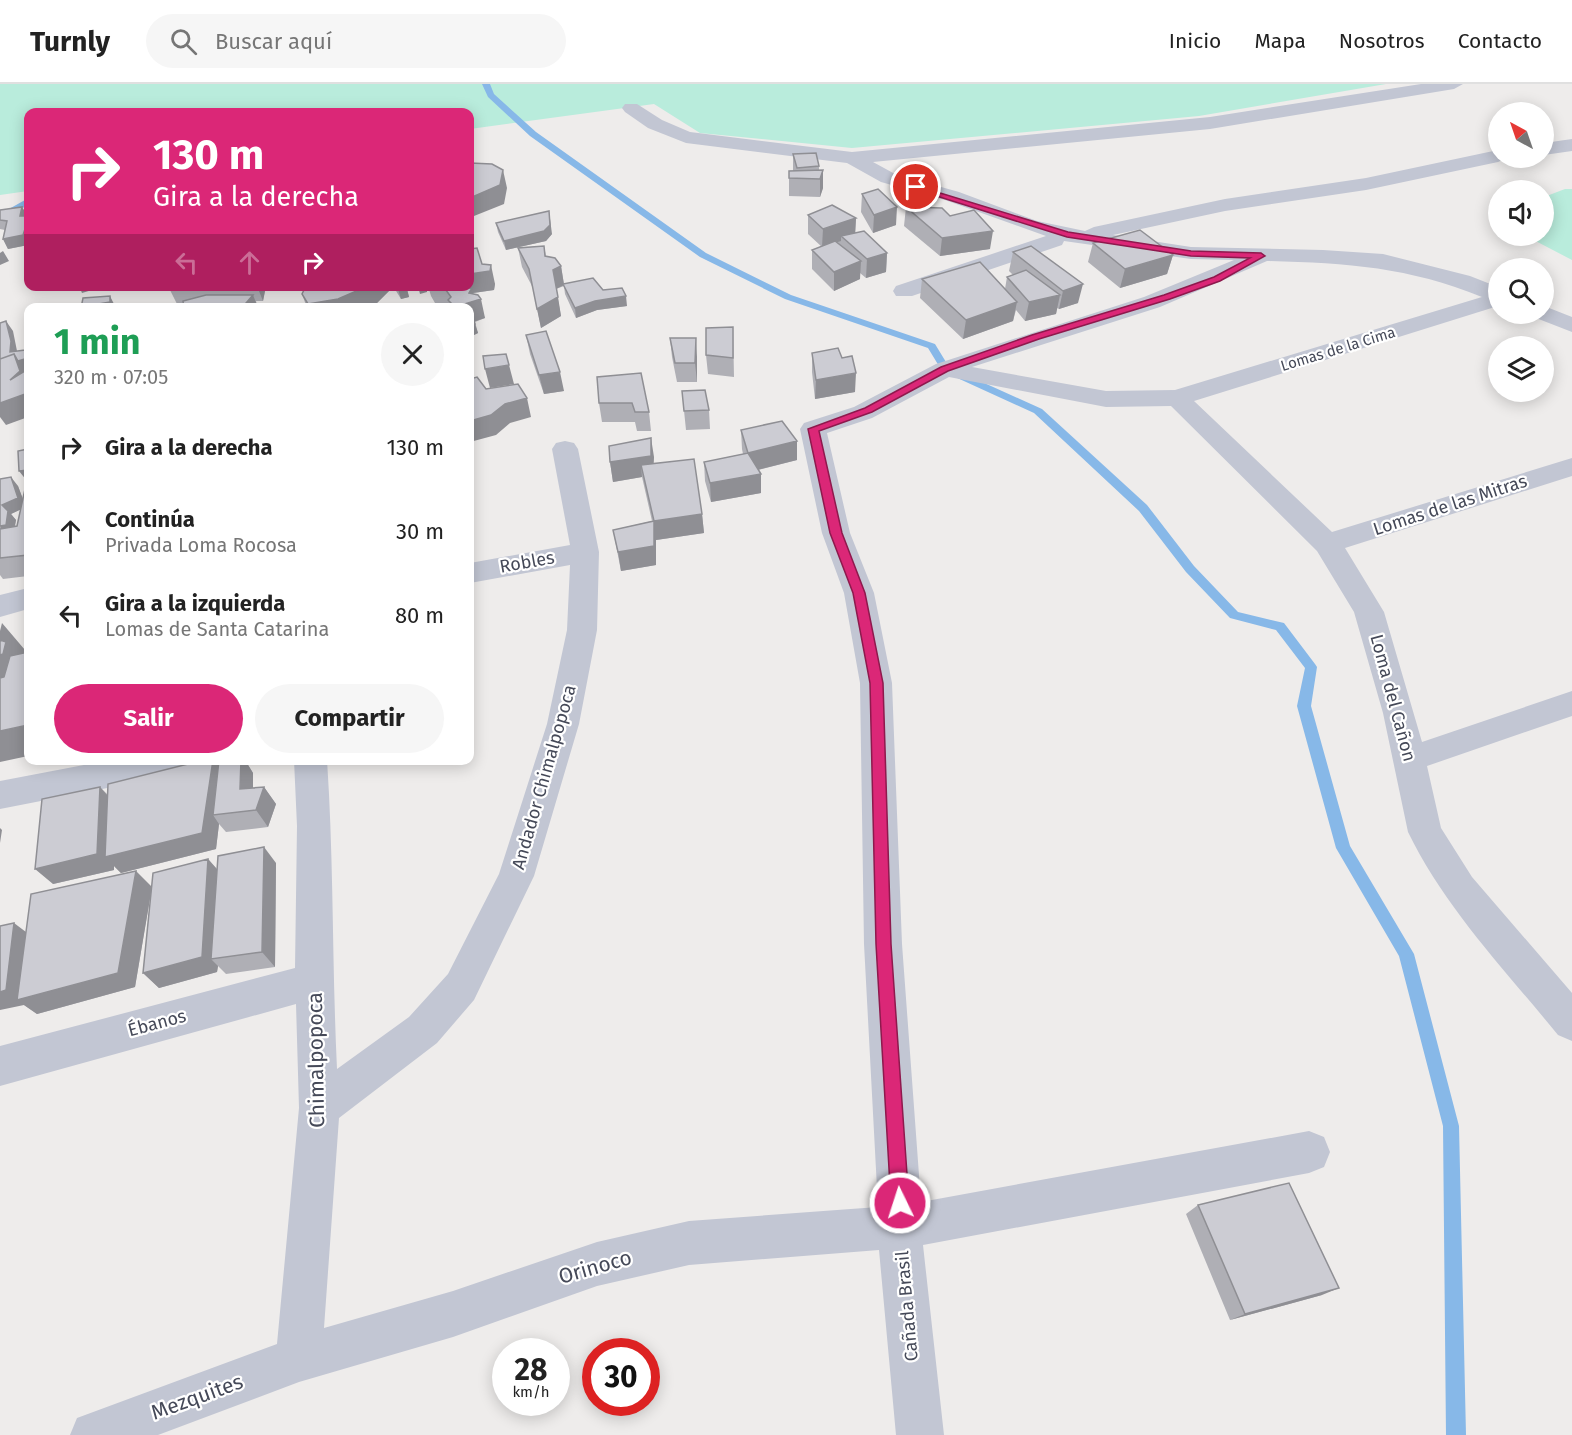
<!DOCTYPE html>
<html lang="es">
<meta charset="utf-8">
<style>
:root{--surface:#fff;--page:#f6f6f6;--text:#222;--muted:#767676;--line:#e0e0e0;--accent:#db2777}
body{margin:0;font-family:"Fira Sans",sans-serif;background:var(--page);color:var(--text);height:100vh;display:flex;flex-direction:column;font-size:22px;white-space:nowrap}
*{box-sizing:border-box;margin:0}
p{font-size:20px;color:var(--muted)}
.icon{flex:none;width:33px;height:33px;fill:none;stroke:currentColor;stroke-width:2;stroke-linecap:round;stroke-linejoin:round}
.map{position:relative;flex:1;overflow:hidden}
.details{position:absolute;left:24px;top:219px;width:450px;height:462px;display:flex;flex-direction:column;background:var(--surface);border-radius:12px;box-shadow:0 3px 15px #0003}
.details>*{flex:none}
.top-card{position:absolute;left:24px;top:24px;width:450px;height:183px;border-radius:12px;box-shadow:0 3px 15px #0003;background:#db2777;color:#fff;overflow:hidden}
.needle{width:39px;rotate:320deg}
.buttons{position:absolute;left:1488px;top:18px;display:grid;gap:12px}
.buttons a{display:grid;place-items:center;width:66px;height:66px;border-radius:50%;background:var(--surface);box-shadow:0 3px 15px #0003;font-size:30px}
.speed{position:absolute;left:492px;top:1254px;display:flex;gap:12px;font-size:30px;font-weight:700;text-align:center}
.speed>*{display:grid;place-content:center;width:78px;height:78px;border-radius:50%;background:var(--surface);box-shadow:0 3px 15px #0003;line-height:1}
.speed small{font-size:15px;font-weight:400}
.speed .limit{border:9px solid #d22;background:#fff;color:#111}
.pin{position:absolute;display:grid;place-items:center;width:51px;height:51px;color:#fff;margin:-26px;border:3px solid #fff;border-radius:50%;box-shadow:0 2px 6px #0007}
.me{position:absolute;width:66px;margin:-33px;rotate:356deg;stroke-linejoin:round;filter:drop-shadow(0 0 4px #0008)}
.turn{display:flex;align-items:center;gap:21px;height:126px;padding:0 30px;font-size:27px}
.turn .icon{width:78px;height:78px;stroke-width:2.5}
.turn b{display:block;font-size:42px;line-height:51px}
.lanes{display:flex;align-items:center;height:57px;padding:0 30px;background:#0003;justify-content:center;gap:30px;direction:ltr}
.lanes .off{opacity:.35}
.round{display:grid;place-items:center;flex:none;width:63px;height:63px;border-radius:32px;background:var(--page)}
.overview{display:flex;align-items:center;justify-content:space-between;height:102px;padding:0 30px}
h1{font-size:36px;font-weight:700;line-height:45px;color:#1e9e55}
.button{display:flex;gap:12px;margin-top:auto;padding:12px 30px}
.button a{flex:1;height:69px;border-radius:36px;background:var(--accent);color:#fff;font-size:24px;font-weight:700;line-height:69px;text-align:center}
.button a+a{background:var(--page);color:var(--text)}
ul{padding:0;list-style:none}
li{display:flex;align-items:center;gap:18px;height:84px;padding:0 30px}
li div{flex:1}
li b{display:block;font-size:22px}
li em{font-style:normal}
header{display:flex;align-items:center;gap:36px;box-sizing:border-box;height:84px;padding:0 30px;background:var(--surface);border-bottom:2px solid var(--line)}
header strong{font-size:28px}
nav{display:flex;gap:33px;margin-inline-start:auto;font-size:21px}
.search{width:420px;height:54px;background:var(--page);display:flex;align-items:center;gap:15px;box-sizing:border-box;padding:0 21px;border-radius:33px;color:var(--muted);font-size:22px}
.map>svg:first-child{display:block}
.green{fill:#b9ecdc}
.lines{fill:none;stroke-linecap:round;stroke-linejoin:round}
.stream{fill:#87b8e8;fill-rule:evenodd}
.minor{fill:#c2c6d3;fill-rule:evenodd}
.wall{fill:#afafb5;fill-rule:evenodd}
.shaded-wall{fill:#8f8f94}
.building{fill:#ccccd3;stroke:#8f8f94;stroke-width:1.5}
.route{fill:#db2777;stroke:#8e194d;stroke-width:1.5}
.labels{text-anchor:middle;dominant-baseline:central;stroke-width:4.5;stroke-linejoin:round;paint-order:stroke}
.far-street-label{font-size:15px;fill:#454958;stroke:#fff}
.street-label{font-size:18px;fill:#454958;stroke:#fff}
.near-street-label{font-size:21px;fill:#454958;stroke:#fff}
</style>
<header>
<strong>Turnly</strong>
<div class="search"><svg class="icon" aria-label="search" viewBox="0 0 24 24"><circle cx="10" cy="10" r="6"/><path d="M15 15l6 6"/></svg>Buscar aquí</div>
<nav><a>Inicio</a><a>Mapa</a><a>Nosotros</a><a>Contacto</a></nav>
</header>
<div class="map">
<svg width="1572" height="1351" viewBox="0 0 1572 1351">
<rect width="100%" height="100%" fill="#eeeceb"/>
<!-- green -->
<path class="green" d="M0,0H1386L1199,32L852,64L700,49L654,20L470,45V28H28V107L0,111Z
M1565,105H1572V176L1526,152H1544V113Z"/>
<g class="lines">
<!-- stream -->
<path class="stream" d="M482,0H490L494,10L536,48L706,169L791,211L935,260L949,283L1042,325L1147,421L1194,482L1238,528L1284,539L1315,580L1317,583L1311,622L1350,762L1414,870L1459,1042L1466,1351H1446L1443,1042L1399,872L1336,764L1297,622L1305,584L1276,546L1230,534L1186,488L1139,427L1034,329L942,287L928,264L785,215L700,173L530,52L488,13Z
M25,116H28V121L0,137V130Z"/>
<!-- minor -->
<path class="minor" d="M1421,0H1463L1454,5L1210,45L873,78L895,90L959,108L1037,137L1085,147L1094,143L1225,115L1366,94L1498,66V74H1507L1498,78L1366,106L1225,127L1113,151L1191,163L1323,166L1383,170L1470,192L1498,203V222L1194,317L1332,448L1572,374V392L1345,464L1384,528L1422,658L1572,607V632L1427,682L1441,744L1472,793L1572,909V957L1558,951C1505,886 1445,824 1408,748L1383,629L1354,528L1317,467L1171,322L1106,323L949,293L872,334L827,349L850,449L874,509L892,599L902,860L921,1118L1309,1047L1324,1053L1330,1068L1324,1083L1309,1089L923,1161L944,1351H896L879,1166L689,1181L597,1202L453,1253L299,1298L158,1351H70L77,1334L277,1260L299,1024L296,920L0,1002V962L295,884L297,742L294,676H327C334,779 332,882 337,985L409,933L448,890L499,790L547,640L567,546L570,481L470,499V479L570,461L552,365L556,359L565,357L574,359L578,365L599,468L597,546L579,640L534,792L474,916L437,959L339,1034L324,1244L453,1207L597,1158L689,1137L878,1123L864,860L860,599L844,509L822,449L800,345L804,339L854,323L936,280L1144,213L1234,176L1191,175L1064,157L1062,161L912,212H896L893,207L896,202L1046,152L945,116L881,98L847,79L686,59L648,44L625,28L622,24L625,20H637L662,36L690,48L852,68L1210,33ZM1267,177C1346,179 1408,183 1482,213L1175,306L1106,307L972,283L1160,223Z
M1572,55V67L1544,71V59Z
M1544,222L1572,233V248L1536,234L1533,230H1544Z
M28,504V525L0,533V511Z
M110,676H200L196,685L184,689L0,725V697Z"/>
</g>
<!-- wall -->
<path class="wall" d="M793,70L819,82V86H823V104L820,113L789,112V94L793,87Z
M862,110L896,141L873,149L861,128Z
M906,123L950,132L990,165L940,172L904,142Z
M0,126L28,132V161L8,165L3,155L5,146L0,145Z
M808,131L856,134L855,149L887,169L886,188L866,194L860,189V195L834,207L812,185V166L822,163L808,150Z
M496,139L552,150L546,157L506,166L498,148Z
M1093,159L1173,171L1167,190L1120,204L1088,178Z
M544,162L546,172L561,182L564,200L603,206L627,222L597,226L576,234L565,210L564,202L556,205L561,232L541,244L533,204L522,183L518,164Z
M1031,162L1078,219L1059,225L1057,224L1056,230L1025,237L1016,226L1013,237L963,255L920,214L922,195L1005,205L1007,193L1013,191L1009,187L1013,168Z
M482,180L495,200L494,206L473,209L485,234L475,238L478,249L470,253V224H450L447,219H435L431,212L428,202H470Z
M168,202H266L263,217H256L257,221L255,224H184V222H178Z
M306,202H388L390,206L373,223L371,224H307L302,210Z
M393,202H416L407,205L409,213L401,215Z
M733,243L734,293L708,290L706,271Z
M526,251L564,307L544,310L530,270Z
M670,254L697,273V298H677L672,273Z
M812,269L842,274L855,308L815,315L812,288Z
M597,293L649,328L651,347H637L635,338H602L599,319Z
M682,307L709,326L710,345L686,346Z
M741,346L797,357V376L758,386L761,390V409L711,418L705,397L704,378L743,370L742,365Z
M654,373L653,380L702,430L704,449L656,456V481L621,487L613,446L652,437L642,393L613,398L610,378Z
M0,395L18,402L23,416L28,405V492L3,495L0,491ZM21,425L17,442L15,443L16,436L11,430Z
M204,676H215L219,682V676H245L253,689V704L264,703L276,720L268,743L226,748L219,740L216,765L121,789L114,782V786L53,800L100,703L108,711Z
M208,775L217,785L276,779L275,883L226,890L218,882L217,888L159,904L143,889L151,808L135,903L37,930L24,921L26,848L152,803Z
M1198,1121L1322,1211L1230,1236L1186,1130Z"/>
<!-- shaded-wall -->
<path class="shaded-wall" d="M503,86L507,104L504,120L474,132L470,138V114Z
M823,86V104L820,113V95Z
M22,123L28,132H20Z
M897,123L896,141L873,149L874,131Z
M549,127L552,150L546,157L506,166L504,157Z
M856,134L855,153L841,152V157L822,163L823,145Z
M28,136V161L8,165L3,155Z
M993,147L990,165L940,172L942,154Z
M3,167L9,177L0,181V169Z
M887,169L886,188L866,194L867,175Z
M1173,171L1167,190L1120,204L1125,185Z
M861,177L860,195L834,207V188Z
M491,181L495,200L494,206L473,209L475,217L481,215L485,234L470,239V224L455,223L459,202H470V190Z
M561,182L564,201L556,205L553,186Z
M1083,200L1078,219L1059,225L1063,207Z
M79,202H105L82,209Z
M257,202H266L263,217Z
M368,202H388L390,206L373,223L371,224H310L308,220Z
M405,202H416L407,205L409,213L401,215L398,205Z
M418,202H427V208L420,210Z
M253,211L257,221L255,224H242Z
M1060,211L1056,230L1025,237L1029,218Z
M110,212L115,222V224H97L99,220Z
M626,212L627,222L597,226L576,234L575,224L595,217Z
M558,213L561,232L541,244L537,225Z
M1017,218L1013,237L963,255L966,236Z
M6,237L13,247L17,267L28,274V285L24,286L28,295V333L6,341L0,333V319L10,268Z
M475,240L478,249L470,253V242Z
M696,254L697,273V298L695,279Z
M509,281L514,300L490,304L485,285Z
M560,288L564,307L544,310L539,291Z
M856,289L855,308L815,315L816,296Z
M527,314L531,333L510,339L496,351L470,358V337L505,320Z
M651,354L654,373L653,391L641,381L642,393L613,398L610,378Z
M797,357V376L749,388L748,369Z
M28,386V397H27L19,387Z
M761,390V409L711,418L710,399Z
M11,393L18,402L26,423L11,430L16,436L13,450L0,454L2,421Z
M702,430L704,449L656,456V481L621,487L618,468L654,437Z
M2,539L25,566L23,577L0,613V547Z
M28,641V672L0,678V647Z
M213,676H215L226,691L213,731L219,740L216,765L121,789L114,782V786L53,800L35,785L100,703L115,720Z
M241,676H245L253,689V721L240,705Z
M264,703L276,720L268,743L256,726Z
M0,744L2,746L0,759Z
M264,763L276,779L275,883L262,868Z
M208,775L222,791L211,875L218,882L217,888L159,904L143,889Z
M136,787L152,803L135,903L37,930L24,921L0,926V908L14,839L34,854Z
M1339,1204L1322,1211L1230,1236L1245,1230Z"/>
<!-- building -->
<path class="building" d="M816,69L819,82L797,84L793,70Z
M470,79L492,80L503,86L500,101L470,114Z
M823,86L820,95L789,94V87Z
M878,105L897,123L874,131L862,110Z
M832,121L856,134L823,145L808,131Z
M22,123L20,132H28V136L23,151L3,155L7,137L0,136V126Z
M906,123L942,124L950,132L974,126L993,147L942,154Z
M549,127L550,141L544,147L504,157L496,139Z
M1140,146L1173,171L1125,185L1093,159Z
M864,147L887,169L867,175L841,152Z
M835,157L861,177L834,188L812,166Z
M544,162L545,172L555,174L561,182L553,186L558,213L537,225L529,185L518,164Z
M1031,162L1083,200L1063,207L1013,168Z
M477,164L482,180L491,181L490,187L470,190V165Z
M980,178L1017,218L966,236L922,195Z
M1026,186L1060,211L1029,218L1007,193Z
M593,194L603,206L622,204L626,212L595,217L575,224L563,200Z
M306,202H368L338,215L308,220L302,210Z
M396,202H406V203L398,205Z
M443,202H461L464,205L472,204L469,209L478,211L481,215L455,223L448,216L451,213Z
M206,211H253L246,219L248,222L242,224H184L183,217Z
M110,212V218L99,220L97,224H81L83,214Z
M470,231H472L475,240L470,242Z
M6,237L11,257L10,268L25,266L27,254H28V274L18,277L14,270L0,275V239Z
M733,243V274L706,271V244Z
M546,247L560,288L539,291L526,251Z
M670,254H696L695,279H675Z
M838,264L842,274L852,272L856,289L816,296L812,269Z
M14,270L20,287L10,296L28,285V309L0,319V275Z
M506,270L509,281L485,285L483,272Z
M641,289L649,328H635L632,319H599L597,293Z
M477,293L486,305L518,300L527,314L505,320L491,331L470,337V295Z
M705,306L709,326L684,327L682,307Z
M782,337L797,357L748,369L741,346Z
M651,354V372L610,378L609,362Z
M28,365V386L19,387L18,367Z
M748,369L761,390L710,399L704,378Z
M694,375L702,430L654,437L641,381Z
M11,393L18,414L2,421L8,427L6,441L0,442V395Z
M25,405H28V471L0,474V445L17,442Z
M654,437V462L618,468L613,446Z
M28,545V567H25Z
M0,556L6,558L3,570L0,571Z
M28,568V641L0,647V594L4,593L10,572Z
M204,676H213L202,749L105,773L108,700Z
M219,676H241L240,705L264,703L256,726L213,731Z
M100,703L97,770L35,785L42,715Z
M264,763L262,868L211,875L218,772Z
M208,775L202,873L143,889L153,789Z
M136,787L118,889L17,916L31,810Z
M14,839L6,906L0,908V842Z
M1289,1099L1339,1204L1245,1230L1198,1121Z"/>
<!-- route -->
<path class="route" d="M914,101L1068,148L1191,167L1261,169L1265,172L1220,197L1170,215L1039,255L948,287L872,328L819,347L842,449L865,509L883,599L891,860L909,1119L906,1126L900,1128L894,1126L891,1119L876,860L870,599L853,509L830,449L808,345L865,324L941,283L1032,251L1164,211L1214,193L1250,174L1191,172L1067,153L914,105Z"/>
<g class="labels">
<!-- far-street labels -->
<g class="far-street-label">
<text transform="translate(1338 265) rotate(-17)">Lomas de la Cima</text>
</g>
<!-- street labels -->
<g class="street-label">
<text transform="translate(1450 421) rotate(-18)">Lomas de las Mitras</text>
<text transform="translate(527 478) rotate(-10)">Robles</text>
<text transform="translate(1393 614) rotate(75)">Loma del Cañon</text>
<text transform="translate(544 693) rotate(-74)">Andador Chimalpopoca</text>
<text transform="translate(157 939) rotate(-15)">Ébanos</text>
<text transform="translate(907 1222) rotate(-95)">Cañada Brasil</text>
</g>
<!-- near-street labels -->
<g class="near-street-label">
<text transform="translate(316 976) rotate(-91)">Chimalpopoca</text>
<text transform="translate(595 1183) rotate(-16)">Orinoco</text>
<text transform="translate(197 1313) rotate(-20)">Mezquites</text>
</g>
</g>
</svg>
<div class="buttons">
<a><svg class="needle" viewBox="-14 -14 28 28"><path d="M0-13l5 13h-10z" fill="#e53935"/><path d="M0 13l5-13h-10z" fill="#767676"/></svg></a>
<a><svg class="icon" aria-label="sound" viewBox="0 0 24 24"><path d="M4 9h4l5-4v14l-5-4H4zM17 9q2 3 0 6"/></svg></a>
<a><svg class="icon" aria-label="search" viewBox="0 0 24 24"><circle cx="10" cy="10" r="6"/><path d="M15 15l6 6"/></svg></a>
<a><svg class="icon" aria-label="layers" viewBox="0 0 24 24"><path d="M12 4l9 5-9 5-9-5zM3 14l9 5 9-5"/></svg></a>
</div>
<div class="speed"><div>28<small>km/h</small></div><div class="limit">30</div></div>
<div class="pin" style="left:916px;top:103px;background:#d93025"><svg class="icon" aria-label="arrive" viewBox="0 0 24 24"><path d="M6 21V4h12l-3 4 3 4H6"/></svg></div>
<svg class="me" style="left:900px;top:1119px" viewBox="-20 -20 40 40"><circle r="17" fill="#db2777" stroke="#fff" stroke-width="3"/><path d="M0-11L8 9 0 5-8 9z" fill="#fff"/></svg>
<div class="top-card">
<div class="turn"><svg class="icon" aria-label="right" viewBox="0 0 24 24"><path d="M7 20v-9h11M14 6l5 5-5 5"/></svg><div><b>130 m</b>Gira a la derecha</div></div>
<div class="lanes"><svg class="icon off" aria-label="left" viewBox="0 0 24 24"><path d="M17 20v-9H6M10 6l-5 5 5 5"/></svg><svg class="icon off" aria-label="ahead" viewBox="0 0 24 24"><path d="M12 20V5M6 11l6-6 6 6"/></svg><svg class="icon" aria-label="right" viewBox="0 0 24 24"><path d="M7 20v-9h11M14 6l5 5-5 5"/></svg></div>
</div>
<section class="details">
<div class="overview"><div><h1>1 min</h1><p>320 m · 07:05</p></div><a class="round"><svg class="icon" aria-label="close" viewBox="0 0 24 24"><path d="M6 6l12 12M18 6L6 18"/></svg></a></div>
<ul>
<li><svg class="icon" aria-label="right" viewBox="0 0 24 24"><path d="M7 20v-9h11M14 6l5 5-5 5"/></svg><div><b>Gira a la derecha</b></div><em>130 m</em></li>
<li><svg class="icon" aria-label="ahead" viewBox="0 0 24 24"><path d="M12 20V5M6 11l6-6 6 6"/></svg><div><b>Continúa</b><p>Privada Loma Rocosa</p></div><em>30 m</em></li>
<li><svg class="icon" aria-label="left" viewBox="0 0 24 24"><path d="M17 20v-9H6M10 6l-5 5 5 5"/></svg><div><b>Gira a la izquierda</b><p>Lomas de Santa Catarina</p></div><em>80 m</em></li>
</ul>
<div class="button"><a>Salir</a><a>Compartir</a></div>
</section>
</div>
